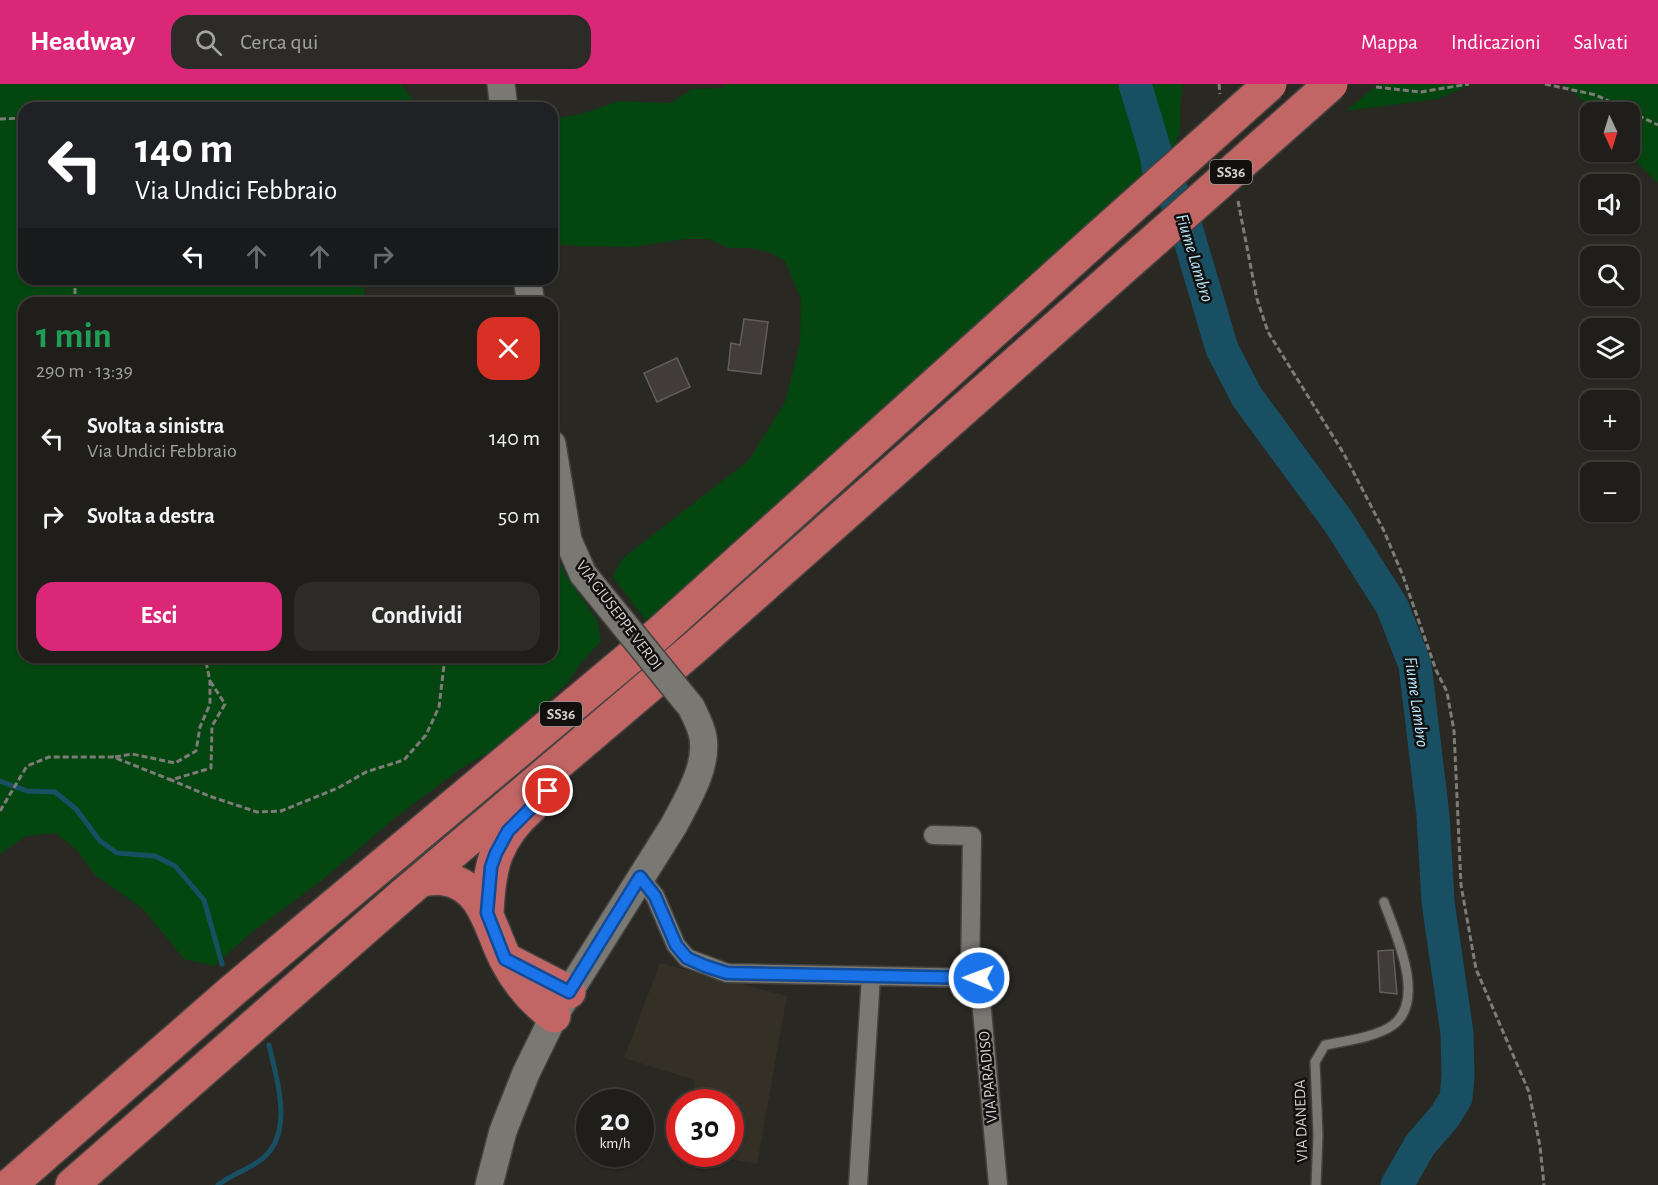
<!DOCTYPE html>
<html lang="it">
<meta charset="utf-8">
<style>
:root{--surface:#1f1e1a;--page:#2c2b27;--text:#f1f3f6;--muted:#a1a2a2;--line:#3c3c39;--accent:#db2777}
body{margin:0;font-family:"Alegreya Sans",sans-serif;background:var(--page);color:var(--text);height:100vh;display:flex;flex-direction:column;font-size:22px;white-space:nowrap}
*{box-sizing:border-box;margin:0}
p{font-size:20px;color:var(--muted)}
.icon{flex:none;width:33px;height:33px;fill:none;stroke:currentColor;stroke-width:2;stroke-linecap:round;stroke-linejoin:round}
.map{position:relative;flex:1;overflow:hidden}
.details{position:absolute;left:18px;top:213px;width:540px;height:366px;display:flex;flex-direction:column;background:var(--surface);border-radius:18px;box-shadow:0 2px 4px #0004,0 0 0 2px var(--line)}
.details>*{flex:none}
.guide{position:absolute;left:18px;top:18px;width:540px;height:183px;border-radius:18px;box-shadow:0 2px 4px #0004,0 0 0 2px var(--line);background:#202124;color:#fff;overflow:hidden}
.needle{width:39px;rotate:176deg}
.controls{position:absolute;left:1580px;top:18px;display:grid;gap:12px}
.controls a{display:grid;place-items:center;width:60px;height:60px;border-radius:12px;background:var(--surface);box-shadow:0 2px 4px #0004,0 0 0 2px var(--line);font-size:30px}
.speed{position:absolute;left:576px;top:1005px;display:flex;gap:12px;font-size:30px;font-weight:700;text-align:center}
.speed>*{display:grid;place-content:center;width:78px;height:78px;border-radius:50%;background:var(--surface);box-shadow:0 2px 4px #0004,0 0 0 2px var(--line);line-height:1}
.speed small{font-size:15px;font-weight:400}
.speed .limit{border:9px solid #d22;background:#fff;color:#111}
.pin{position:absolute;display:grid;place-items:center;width:51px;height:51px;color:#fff;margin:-26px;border:3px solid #fff;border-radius:50%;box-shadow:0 2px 6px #0007}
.me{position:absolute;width:66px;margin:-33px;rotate:271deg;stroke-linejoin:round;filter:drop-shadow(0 0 4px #0008)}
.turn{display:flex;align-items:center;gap:21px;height:126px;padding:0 18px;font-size:27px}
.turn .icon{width:78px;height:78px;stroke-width:2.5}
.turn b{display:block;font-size:42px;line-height:51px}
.lanes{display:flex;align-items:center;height:57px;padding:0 18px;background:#0003;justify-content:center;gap:30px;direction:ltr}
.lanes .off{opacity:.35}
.round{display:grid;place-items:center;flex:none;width:63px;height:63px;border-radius:18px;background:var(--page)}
.summary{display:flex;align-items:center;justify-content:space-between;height:102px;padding:0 18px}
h1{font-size:36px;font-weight:600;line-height:45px;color:#1e9e55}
.cta{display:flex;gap:12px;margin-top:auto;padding:12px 18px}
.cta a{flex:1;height:69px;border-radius:18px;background:var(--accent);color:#fff;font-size:24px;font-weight:600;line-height:69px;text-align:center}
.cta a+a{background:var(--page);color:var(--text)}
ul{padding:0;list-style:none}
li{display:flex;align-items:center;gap:18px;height:78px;padding:0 18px}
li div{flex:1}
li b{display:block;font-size:22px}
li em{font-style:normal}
header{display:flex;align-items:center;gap:36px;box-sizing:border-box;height:84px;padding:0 30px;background:var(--accent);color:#fff}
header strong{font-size:28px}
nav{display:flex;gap:33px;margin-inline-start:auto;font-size:21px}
.search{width:420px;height:54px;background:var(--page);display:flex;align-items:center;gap:15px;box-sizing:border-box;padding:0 21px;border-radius:18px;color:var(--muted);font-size:22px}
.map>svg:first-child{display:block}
.built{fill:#343026}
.green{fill:#04460f}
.water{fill:#184f63}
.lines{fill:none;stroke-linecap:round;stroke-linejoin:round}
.stream{stroke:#184f63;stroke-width:5}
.river{stroke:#184f63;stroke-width:33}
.building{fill:#413b3a;stroke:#635e5c;stroke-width:1.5}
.lane-casing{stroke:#44423f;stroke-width:12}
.street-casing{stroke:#44423f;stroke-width:21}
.secondary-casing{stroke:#44423f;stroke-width:30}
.highway-casing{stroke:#44423f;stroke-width:36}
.path{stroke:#7d7c79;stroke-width:3;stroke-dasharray:6 3;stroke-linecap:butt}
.lane{stroke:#7a7873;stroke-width:9}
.street{stroke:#7a7873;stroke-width:18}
.secondary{stroke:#7a7873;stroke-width:27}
.highway{stroke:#c16565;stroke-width:33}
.secondary-bridge-casing{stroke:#44423f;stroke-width:30;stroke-linecap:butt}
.highway-bridge-casing{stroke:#44423f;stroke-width:36;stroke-linecap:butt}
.secondary-bridge{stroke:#7a7873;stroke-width:27}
.highway-bridge{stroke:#c16565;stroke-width:33}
.route-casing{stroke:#114b97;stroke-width:15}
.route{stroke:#1a73e8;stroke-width:10}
.labels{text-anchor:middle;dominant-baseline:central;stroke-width:5;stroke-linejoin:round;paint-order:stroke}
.shield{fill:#11100f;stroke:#989795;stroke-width:1.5}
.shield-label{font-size:15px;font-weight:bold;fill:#d2d1cf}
.street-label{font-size:16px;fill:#d2d1cf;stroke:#11100f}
.water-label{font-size:18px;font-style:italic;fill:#b6e4f8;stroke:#11100f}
</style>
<header>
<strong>Headway</strong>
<div class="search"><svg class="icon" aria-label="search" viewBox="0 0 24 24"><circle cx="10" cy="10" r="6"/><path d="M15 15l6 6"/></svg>Cerca qui</div>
<nav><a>Mappa</a><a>Indicazioni</a><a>Salvati</a></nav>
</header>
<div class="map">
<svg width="1658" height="1101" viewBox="0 0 1658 1101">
<rect width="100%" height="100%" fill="#292823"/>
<!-- built -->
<path class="built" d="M660,879L787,912L757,1080L701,1070H730V1018H692L695,996L624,974Z"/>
<!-- green -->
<path class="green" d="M0,0H401L419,24H24V195H362L366,219H24V573H552V462L565,490L597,536L601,557L580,580L568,598L498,663L463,683L396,733L321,797L252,848L214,882L184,875L143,825L95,791L76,765L55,749L26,752L0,770Z
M726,0H1125L1137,53L1143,96L647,538L613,493L622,475L749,376L785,318L800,259L801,215L785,177L771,169L751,164H729L708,155H685L633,163L578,162L552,160V35L581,30L619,17L671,19L692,5L722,4Z
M1146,0H1183L1180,21V49L1168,74Z
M1378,0H1472L1438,15L1346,27Z
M1563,0H1658V99L1626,68H1629V28H1594L1579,13Z"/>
<!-- water -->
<path class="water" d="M1125,0H1146L1168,74L1143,96L1137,53Z"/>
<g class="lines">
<!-- stream -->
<path class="stream" d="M0,697L27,707L55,708L76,725L100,757L117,769L155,772L175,782L204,816L222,880
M218,1101C230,1091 245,1087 258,1078C296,1053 277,997 269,961"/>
<!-- river -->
<path class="river" d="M1135,0L1157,73L1183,133L1222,265L1247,313L1338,437L1392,522L1415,581L1433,731L1438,818L1457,949L1458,992L1456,1014L1445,1032L1420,1061L1397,1101"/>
</g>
<!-- building -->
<path class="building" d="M744,235L768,238L761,290L728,286L731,259L740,261Z
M677,274L690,303L657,318L644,289Z
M1393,866L1397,910L1380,908L1378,867Z"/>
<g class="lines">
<!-- lane casing -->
<g class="lane-casing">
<path id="lane" d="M1316,1101L1318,1051L1315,978L1325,961C1345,957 1377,953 1393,941C1427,916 1395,849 1384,818"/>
</g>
<!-- street casing -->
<g class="street-casing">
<path id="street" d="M933,751L972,752L970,894
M640,793L655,812L676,861L687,874L727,889L979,894L998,1101
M858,1101L871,892"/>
</g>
<!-- secondary casing -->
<g class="secondary-casing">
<path id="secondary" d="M501,0L504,24
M527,195L531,219
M552,360L568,456L583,490
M489,1101L503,1047L526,989L554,932L674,741C687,716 708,683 703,653C701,642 696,633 691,623"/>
</g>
<!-- highway casing -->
<g class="highway-casing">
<path id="highway" d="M421,796C428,795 437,794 444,795C485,801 490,846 506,876C518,899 532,916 554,932
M487,829C489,782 495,755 532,722
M507,876L569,908
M10,1101L232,907L658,550L1103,149
M72,1101L403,811L694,564L1132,176"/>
</g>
<!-- path -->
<path class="path" d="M1219,0L1220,10
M1545,0L1596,11L1658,41
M1376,3L1421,8L1469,0
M0,35L24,34
M1238,117L1257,215L1268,248L1344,370L1384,447L1403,492L1436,586L1447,608L1454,647L1461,801L1476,885L1529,1008L1540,1062L1544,1101
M75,195V219
M115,673L132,670L175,679L196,667L200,643L210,620V597L205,573
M169,695L209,712L257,728L281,727L338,704L366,688L404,676L426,651L439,623L445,573
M0,727L27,682L49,673H113L171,696L211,684L212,642L225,620L210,597"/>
<!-- lane -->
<use href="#lane" class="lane"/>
<!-- street -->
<use href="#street" class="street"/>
<!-- secondary -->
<use href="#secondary" class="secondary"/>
<!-- highway -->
<use href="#highway" class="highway"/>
<!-- secondary-bridge casing -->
<g class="secondary-bridge-casing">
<path id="secondary-bridge" d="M583,490L691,623"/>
</g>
<!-- highway-bridge casing -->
<g class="highway-bridge-casing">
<path id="highway-bridge" d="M1103,149L1270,0
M1132,176L1331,0"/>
</g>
<!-- secondary-bridge -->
<use href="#secondary-bridge" class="secondary-bridge"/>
<!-- highway-bridge -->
<use href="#highway-bridge" class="highway-bridge"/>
</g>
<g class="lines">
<!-- route casing -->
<g class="route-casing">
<path id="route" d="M548,707L508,747L496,769L491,783L487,829L505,875L569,908L640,793L655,812L676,861L687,874L705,882L727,889L979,894"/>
</g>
<!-- route -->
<use href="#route" class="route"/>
</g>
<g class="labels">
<!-- shield labels -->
<g class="shield">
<rect x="1210" y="76" width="42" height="24" rx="4.5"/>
<rect x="540" y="618" width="42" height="24" rx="4.5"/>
</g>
<g class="shield-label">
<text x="1231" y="88">SS36</text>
<text x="561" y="630">SS36</text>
</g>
<!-- street labels -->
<g class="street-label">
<text transform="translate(619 531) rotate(53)">VIA GIUSEPPE VERDI</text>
<text transform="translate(988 993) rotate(-95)">VIA PARADISO</text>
<text transform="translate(1301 1037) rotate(-92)">VIA DANEDA</text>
</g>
<!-- water labels -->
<g class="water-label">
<text transform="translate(1194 174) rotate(73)">Fiume Lambro</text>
<text transform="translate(1416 618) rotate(82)">Fiume Lambro</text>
</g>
</g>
</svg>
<div class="controls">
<a><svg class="needle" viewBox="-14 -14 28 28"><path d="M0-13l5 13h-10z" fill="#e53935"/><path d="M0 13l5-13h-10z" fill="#a1a2a2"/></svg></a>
<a><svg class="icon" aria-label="sound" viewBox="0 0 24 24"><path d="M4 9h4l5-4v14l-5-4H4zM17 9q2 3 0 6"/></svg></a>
<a><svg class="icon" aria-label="search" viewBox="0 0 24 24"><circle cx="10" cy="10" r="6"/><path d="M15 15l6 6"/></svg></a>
<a><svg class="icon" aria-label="layers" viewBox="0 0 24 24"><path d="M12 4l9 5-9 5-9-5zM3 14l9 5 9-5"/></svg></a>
<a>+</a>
<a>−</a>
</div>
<div class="speed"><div>20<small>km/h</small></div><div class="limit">30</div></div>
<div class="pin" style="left:548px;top:707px;background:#d93025"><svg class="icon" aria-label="arrive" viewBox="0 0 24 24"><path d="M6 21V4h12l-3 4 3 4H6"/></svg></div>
<svg class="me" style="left:979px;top:894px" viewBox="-20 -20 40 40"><circle r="17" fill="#1a73e8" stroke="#fff" stroke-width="3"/><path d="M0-11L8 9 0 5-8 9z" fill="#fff"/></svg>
<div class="guide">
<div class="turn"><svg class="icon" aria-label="left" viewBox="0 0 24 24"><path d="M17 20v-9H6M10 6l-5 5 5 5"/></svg><div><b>140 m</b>Via Undici Febbraio</div></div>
<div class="lanes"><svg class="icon" aria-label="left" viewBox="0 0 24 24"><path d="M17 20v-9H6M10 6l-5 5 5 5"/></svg><svg class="icon off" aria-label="ahead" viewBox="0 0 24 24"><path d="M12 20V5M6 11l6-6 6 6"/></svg><svg class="icon off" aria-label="ahead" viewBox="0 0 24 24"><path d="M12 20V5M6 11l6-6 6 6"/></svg><svg class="icon off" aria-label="right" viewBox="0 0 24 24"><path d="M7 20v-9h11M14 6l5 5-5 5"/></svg></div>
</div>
<section class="details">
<div class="summary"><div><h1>1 min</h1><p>290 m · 13:39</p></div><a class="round" style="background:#d93025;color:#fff"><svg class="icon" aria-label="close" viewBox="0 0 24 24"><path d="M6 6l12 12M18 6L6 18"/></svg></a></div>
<ul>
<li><svg class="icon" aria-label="left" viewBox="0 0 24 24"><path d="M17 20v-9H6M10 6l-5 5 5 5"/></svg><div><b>Svolta a sinistra</b><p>Via Undici Febbraio</p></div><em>140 m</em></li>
<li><svg class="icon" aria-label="right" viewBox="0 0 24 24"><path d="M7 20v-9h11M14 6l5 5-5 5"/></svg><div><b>Svolta a destra</b></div><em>50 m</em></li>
</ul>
<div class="cta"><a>Esci</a><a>Condividi</a></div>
</section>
</div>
